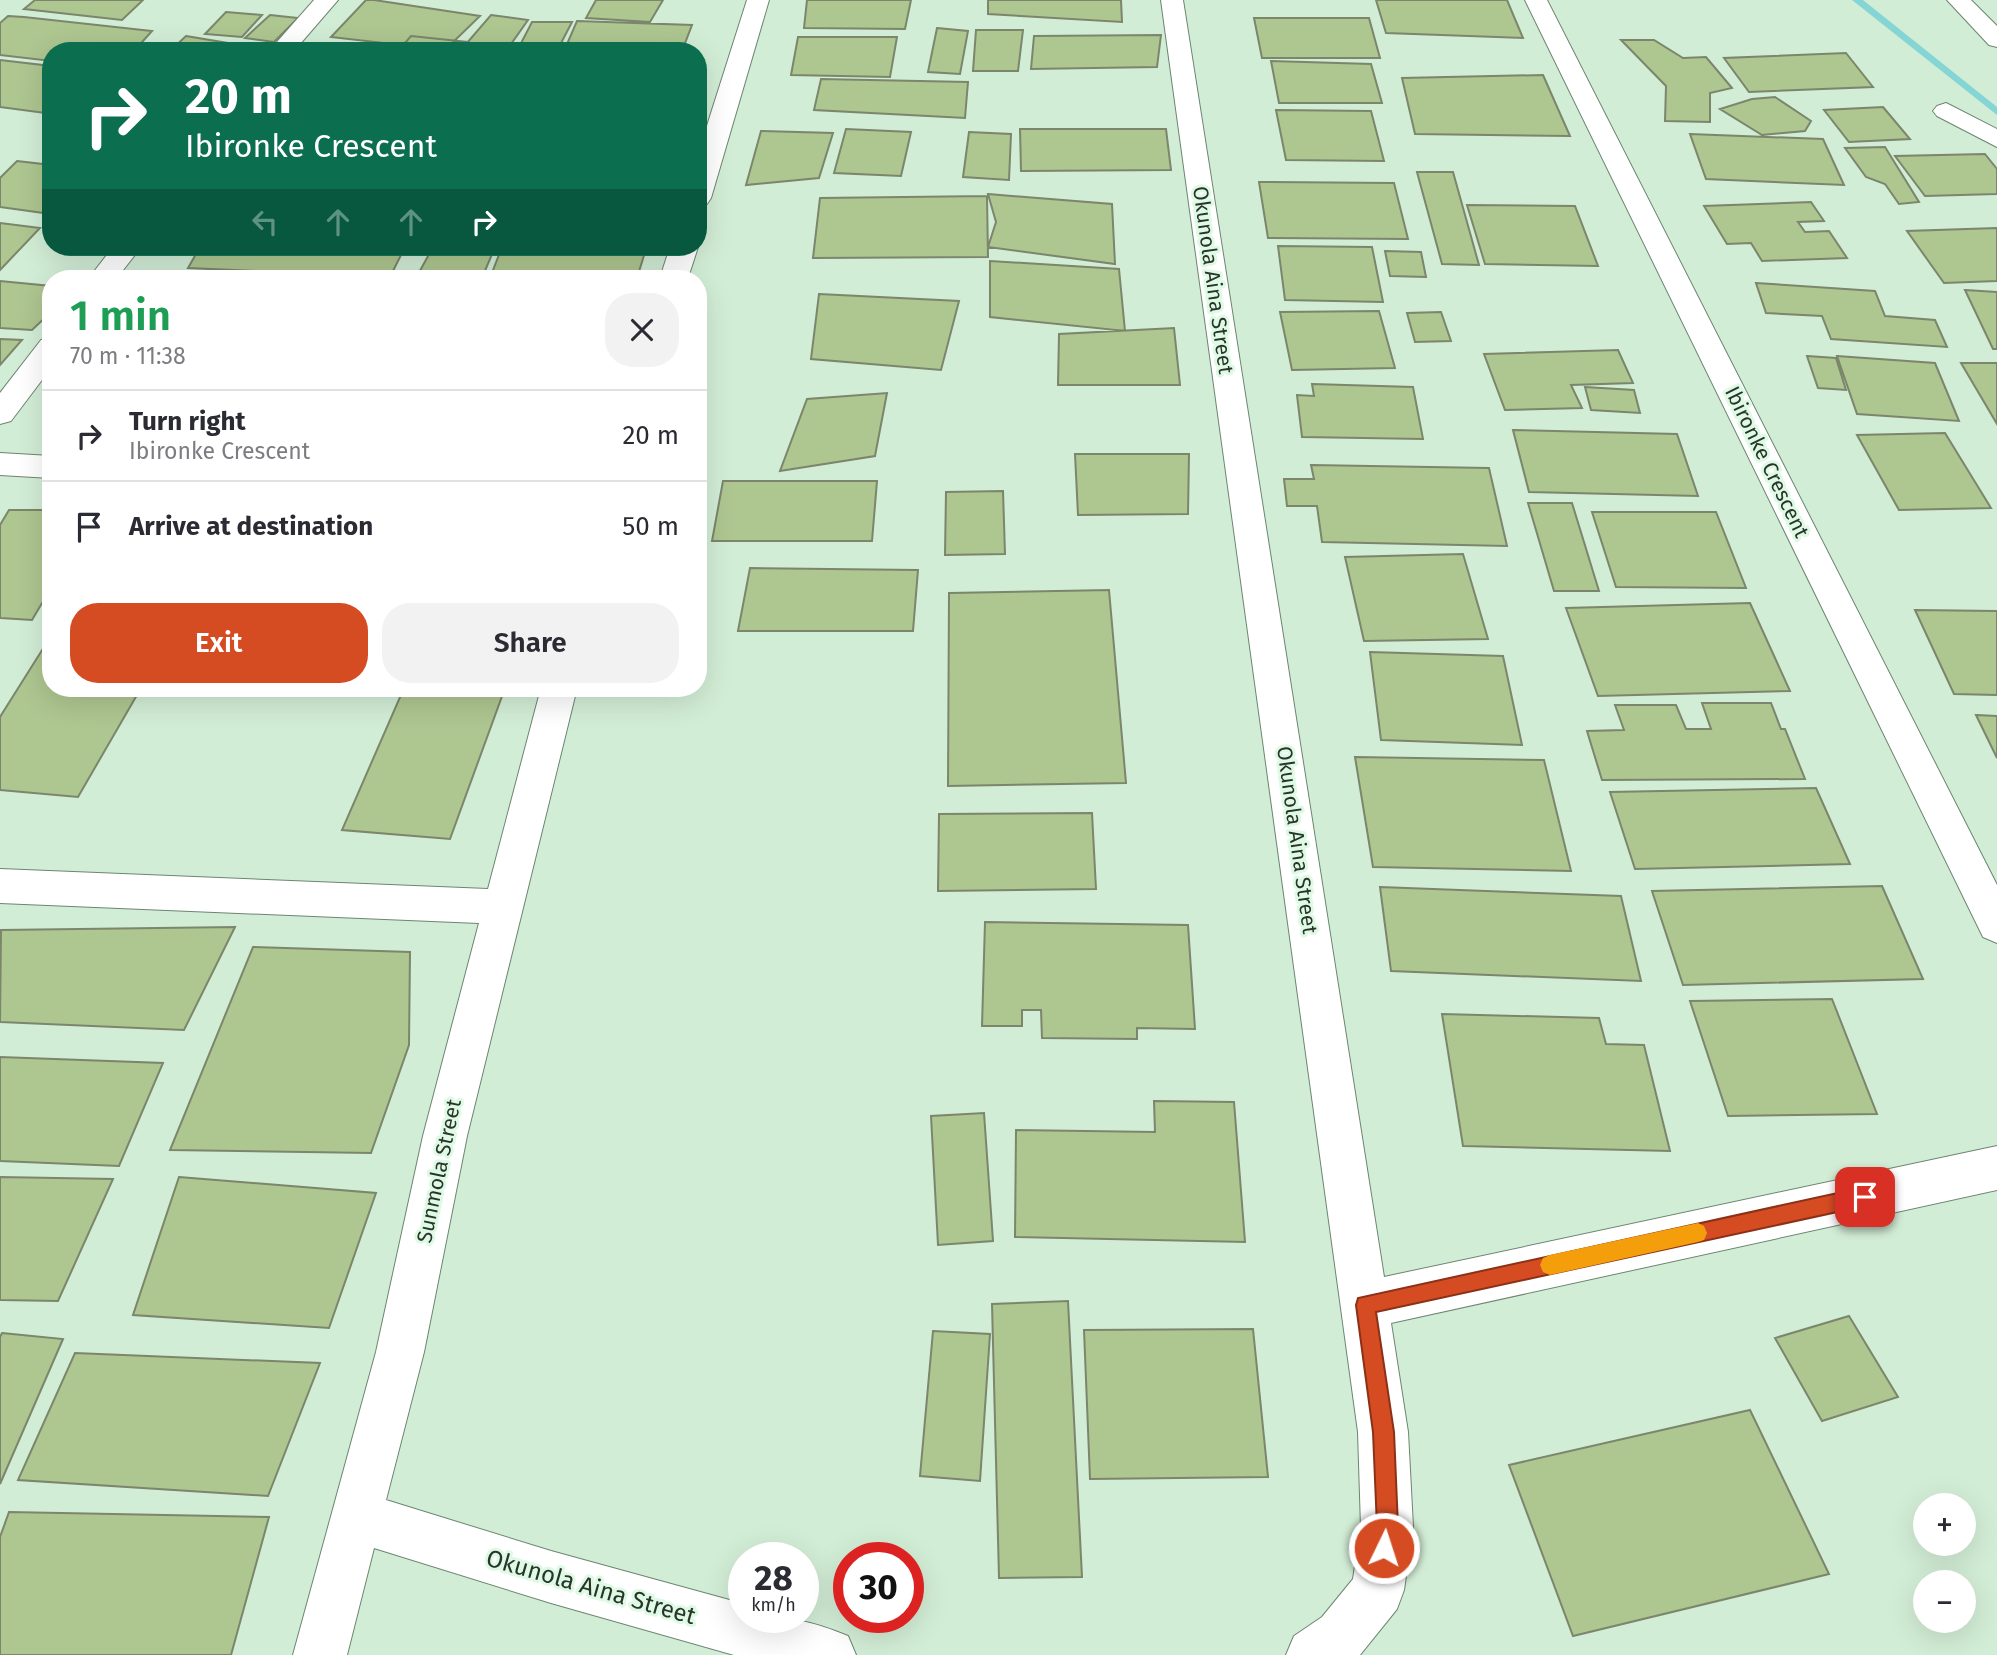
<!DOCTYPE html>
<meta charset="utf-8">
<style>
:root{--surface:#fff;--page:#f2f2f3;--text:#2b2b33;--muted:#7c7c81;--line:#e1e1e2;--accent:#d54c23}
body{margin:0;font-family:"Fira Sans",sans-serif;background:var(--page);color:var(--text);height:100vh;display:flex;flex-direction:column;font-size:26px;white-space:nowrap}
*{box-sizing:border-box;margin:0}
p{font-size:23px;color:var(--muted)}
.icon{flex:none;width:38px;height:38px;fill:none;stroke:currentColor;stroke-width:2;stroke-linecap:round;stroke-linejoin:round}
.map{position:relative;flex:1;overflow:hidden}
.side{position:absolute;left:42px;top:270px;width:665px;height:427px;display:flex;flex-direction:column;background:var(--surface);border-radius:28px;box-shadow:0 7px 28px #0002}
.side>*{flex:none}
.banner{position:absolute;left:42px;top:42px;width:665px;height:214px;border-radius:28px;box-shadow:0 7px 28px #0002;background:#0b6e4f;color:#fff;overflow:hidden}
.tools{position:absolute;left:1913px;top:1493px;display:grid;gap:14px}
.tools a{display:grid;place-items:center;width:63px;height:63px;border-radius:50%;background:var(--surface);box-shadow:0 7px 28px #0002;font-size:35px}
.speed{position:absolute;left:728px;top:1542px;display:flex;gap:14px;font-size:35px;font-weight:700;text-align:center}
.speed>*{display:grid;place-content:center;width:91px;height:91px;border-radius:50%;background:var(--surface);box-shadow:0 7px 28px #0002;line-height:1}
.speed small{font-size:18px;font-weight:400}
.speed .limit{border:10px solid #d22;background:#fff;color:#111}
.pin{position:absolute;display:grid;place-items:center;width:60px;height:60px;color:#fff;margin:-30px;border-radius:14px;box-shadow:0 4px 10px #0006}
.me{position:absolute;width:77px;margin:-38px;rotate:4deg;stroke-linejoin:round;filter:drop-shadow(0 0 5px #0008)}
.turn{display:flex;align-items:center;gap:24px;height:147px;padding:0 28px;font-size:32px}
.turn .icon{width:91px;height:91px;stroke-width:2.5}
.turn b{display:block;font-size:49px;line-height:60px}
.lanes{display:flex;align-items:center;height:66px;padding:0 28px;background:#0003;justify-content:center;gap:35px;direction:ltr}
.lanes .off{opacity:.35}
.round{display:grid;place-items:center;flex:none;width:74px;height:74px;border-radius:28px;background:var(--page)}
.overview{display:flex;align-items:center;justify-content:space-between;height:119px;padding:0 28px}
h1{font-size:42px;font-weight:600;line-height:52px;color:#1e9e55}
.primary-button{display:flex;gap:14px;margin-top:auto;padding:14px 28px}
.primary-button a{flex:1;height:80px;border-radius:28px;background:var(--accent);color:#fff;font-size:28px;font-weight:600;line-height:80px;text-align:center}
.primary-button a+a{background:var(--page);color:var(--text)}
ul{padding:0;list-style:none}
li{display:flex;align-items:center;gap:21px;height:91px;padding:0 28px;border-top:2px solid var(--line)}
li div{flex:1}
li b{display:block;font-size:26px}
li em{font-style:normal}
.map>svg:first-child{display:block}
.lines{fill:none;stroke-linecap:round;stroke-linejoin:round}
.stream{fill:#86d5d5;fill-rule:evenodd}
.building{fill:#aec690;stroke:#7b866c;stroke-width:2}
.street-casing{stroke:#6d8571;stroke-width:2}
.street{fill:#fff;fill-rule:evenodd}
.route{fill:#d54c23;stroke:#8a3117;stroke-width:2}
.slow{fill:#f59e0b}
.labels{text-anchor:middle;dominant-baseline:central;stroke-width:6;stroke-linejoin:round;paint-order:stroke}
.street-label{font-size:21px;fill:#29342b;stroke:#dffae4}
.near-street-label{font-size:24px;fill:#29342b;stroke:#dffae4}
</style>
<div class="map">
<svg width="1997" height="1655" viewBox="0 0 1997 1655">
<rect width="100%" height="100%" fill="#d2edd6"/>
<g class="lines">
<!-- stream -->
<path class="stream" d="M1852,0H1863L1997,107V115Z"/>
</g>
<!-- building -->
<path class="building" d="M35,0H143L122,20L24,9Z
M366,0H374L480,16L445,50L331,37Z
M596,0H663L650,22L586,18Z
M807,0H911L905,29L804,28Z
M988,0H1121L1122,22L988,14Z
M1376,0H1507L1523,38L1386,33Z
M226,12L262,15L242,37L205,34Z
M270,15L298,18L274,42L245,38Z
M491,15L528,20L506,51H460Z
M8,16L24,17L152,31L134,51H51V61L0,55V23Z
M1254,18H1369L1380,58H1262Z
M577,21L692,25L682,51H564Z
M532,22H572L557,51H517Z
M937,28L968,31L960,74L928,72Z
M976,30H1023L1018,71H973Z
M1161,35L1157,67L1031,69L1034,36Z
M186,36L240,45L235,51H170Z
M411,36L468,42L458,51H398Z
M798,37H897L890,77L791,75Z
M1621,40H1654L1683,58L1706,57L1732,88L1710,93V122L1665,121L1666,86Z
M1846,53L1873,87L1749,92L1724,58Z
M0,60L51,66V108L45,113L0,107Z
M1271,61L1371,64L1382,103H1279Z
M1543,75L1570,136L1415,134L1402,78Z
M821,79L968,82L965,118L814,110Z
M1775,97L1811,121L1805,131L1762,135L1720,109L1752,99Z
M1883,107L1910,139L1849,142L1824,110Z
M1276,110L1371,111L1384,161L1286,160Z
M846,129L911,132L901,176L834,173Z
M1020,129H1166L1171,170L1021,171Z
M761,131L833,133L819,178L746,185Z
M969,132L1011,134L1009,180L963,177Z
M1690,134L1823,139L1844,185L1706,179Z
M1885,147L1919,202L1899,204L1885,184L1866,177L1845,148Z
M1985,154L1997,169V194L1925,196L1895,156Z
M17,161L51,165V214L0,207V178Z
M1417,172H1453L1479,265L1442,264Z
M1259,182L1394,183L1408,239L1268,238Z
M988,194L1112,204L1115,264L988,247L996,222Z
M987,196L988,257L813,258L820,198Z
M1811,202L1824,221L1798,222L1805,232L1829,231L1847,258L1762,261L1751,243L1727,244L1704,206Z
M1467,205L1575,206L1598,266L1485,264Z
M0,223L40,228L0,270Z
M1997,228V281L1944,283L1907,231Z
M1278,246L1372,247L1383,302L1285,300Z
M200,247H405L390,277L188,268Z
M433,247H495L482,278H416Z
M502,247H539L646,249L637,278H490Z
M1385,251L1421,252L1426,277L1390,276Z
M990,261L1119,269L1125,331L990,317Z
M0,281L51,286V312L32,330L0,328Z
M1756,283L1875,291L1885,316L1935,320L1947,347L1831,339L1822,316L1766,313Z
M1965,290L1997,292V349H1993Z
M819,294L959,301L941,370L811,359Z
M1379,311L1395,368L1292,370L1280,312Z
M1441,312L1451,341L1415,342L1407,313Z
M1174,328L1180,385H1058L1059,334Z
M0,339L22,340L0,365Z
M1618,350L1633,383L1571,385L1582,408L1505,410L1484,354Z
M1807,356L1836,358L1846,390L1818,388Z
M1837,356L1935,363L1959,421L1857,414Z
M1961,363H1997V424Z
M1312,384L1413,387L1423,439L1302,437L1297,395L1314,396Z
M1585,387L1634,390L1640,413L1591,410Z
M887,393L875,456L780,471L807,399Z
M1513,430L1677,434L1698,496L1529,492Z
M1945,433L1991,508L1899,510L1857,435Z
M1075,454H1189L1188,514L1078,515Z
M1311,465L1489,468L1507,546L1322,542L1317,506H1287L1284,479H1314Z
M723,481H877L872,541H712Z
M1003,491L1005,554L945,555L946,492Z
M1528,503H1572L1599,591H1554Z
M9,510H51V588L32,620L0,618V525Z
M1592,512H1716L1746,588L1616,587Z
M1463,554L1488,639L1364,641L1345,557Z
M750,568L918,570L913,631H738Z
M1109,590L1126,783L948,786L949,593Z
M1750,603L1790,691L1598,696L1566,608Z
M1915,610L1997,611V695L1954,694Z
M44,647L51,648V688H141L78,797L0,790V717Z
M1370,652L1503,656L1522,745L1381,740Z
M263,688H354L349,696Z
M404,688H505L450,839L342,830Z
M1702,703H1771L1781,729H1785L1805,779L1602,780L1587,731L1624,730L1615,705H1676L1686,729H1711Z
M1976,715L1997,716V758Z
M1355,757L1544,760L1571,871L1373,867Z
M1816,788L1850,864L1635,869L1610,792Z
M1092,813L1096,889L938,891L939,814Z
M1882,886L1923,979L1683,985L1652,891Z
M1380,887L1621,896L1641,981L1391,971Z
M985,922L1188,925L1195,1029L1137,1028V1039L1042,1038L1041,1010H1022V1026H982Z
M235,927L184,1030L0,1022L1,930Z
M253,947L410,952L409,1045L371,1153L170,1150Z
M1832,999L1877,1114L1728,1116L1690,1001Z
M1442,1014L1599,1018L1606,1044L1644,1045L1670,1151L1463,1146Z
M0,1057L163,1063L119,1166L0,1161Z
M1154,1101L1234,1102L1245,1242L1015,1237L1016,1130L1155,1132Z
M984,1113L993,1241L938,1245L931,1116Z
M0,1177L113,1179L58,1301L0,1300Z
M179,1177L376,1193L329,1328L133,1315Z
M1068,1301L1082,1577L999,1578L992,1304Z
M1849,1316L1898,1397L1822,1421L1775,1338Z
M1253,1329L1268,1477L1090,1479L1084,1330Z
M933,1331L990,1334L980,1481L920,1476Z
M2,1333L63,1339L0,1484V1337Z
M75,1353L320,1363L268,1496L18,1480Z
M1750,1410L1829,1574L1573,1636L1509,1465Z
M9,1512L269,1517L231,1655H0V1537Z"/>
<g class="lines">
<!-- street casing -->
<g class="street-casing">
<path id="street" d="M314,0H338L294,51H269Z
M747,0H769L711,198L707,204L698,206V154Z
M1161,0H1183L1384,1277L1997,1146V1190L1391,1323L1408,1432L1413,1527L1404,1590L1397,1609L1360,1655H1286L1294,1636L1322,1617L1353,1579L1361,1527L1358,1432Z
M1525,0H1547L1997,885V943L1983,937Z
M1947,0H1971L1997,26V47L1989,45Z
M1946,103L1997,129V147L1937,116L1933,111L1937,106Z
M113,247H141L117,278H89Z
M670,247H698L688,278H660Z
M51,338V368L11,421L0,424V393L41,340Z
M0,453L51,456V478L0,475Z
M541,688H577L467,1136L424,1352L386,1500L551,1551L744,1604V1617C786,1617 808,1619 848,1636L856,1655H734L551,1603L374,1548L347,1655H293L376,1352L423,1136L479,923L0,903V869L488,889Z"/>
</g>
<!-- street -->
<use href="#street" class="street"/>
</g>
<!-- route -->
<path class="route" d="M1865,1187L1872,1190L1875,1197L1872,1203L1865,1206L1376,1312L1394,1432L1398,1527L1392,1555L1384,1558L1377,1555L1373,1548L1377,1527L1373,1432L1356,1305L1358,1298Z"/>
<!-- slow -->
<path class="slow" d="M1698,1223L1704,1226L1707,1233L1704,1240L1698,1242L1550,1275L1543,1272L1540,1265L1543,1258L1550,1255Z"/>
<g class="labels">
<!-- street labels -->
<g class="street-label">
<text transform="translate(1213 280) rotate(82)">Okunola Aina Street</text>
<text transform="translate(1767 462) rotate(64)">Ibironke Crescent</text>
<text transform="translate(1297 840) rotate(82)">Okunola Aina Street</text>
<text transform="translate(439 1171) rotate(-78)">Sunmola Street</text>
</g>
<!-- near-street labels -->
<g class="near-street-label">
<text transform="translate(591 1587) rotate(16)">Okunola Aina Street</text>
</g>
</g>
</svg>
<div class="tools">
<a>+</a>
<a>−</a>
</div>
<div class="speed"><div>28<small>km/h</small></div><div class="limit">30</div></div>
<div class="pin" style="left:1865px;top:1197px;background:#d93025"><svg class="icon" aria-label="arrive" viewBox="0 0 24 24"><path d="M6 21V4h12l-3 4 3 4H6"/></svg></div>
<svg class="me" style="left:1384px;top:1548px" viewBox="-20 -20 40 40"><circle r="17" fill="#d54c23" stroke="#fff" stroke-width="3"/><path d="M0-11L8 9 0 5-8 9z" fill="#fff"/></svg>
<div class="banner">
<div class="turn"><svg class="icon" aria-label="right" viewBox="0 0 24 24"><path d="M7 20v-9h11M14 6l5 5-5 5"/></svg><div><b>20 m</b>Ibironke Crescent</div></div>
<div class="lanes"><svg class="icon off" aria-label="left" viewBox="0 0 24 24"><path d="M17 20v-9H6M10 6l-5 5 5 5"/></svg><svg class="icon off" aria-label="ahead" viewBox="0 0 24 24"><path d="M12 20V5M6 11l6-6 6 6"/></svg><svg class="icon off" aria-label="ahead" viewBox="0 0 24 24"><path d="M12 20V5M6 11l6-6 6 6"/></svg><svg class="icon" aria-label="right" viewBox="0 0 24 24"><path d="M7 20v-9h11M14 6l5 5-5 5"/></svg></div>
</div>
<section class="side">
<div class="overview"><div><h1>1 min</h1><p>70 m · 11:38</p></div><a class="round"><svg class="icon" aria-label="close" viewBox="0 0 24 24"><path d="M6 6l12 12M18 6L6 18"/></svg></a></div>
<ul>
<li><svg class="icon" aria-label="right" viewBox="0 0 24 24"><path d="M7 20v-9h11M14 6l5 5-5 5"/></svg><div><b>Turn right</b><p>Ibironke Crescent</p></div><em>20 m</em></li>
<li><svg class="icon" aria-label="arrive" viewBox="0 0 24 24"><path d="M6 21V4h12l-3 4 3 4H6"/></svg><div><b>Arrive at destination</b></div><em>50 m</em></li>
</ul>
<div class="primary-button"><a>Exit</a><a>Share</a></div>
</section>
</div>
